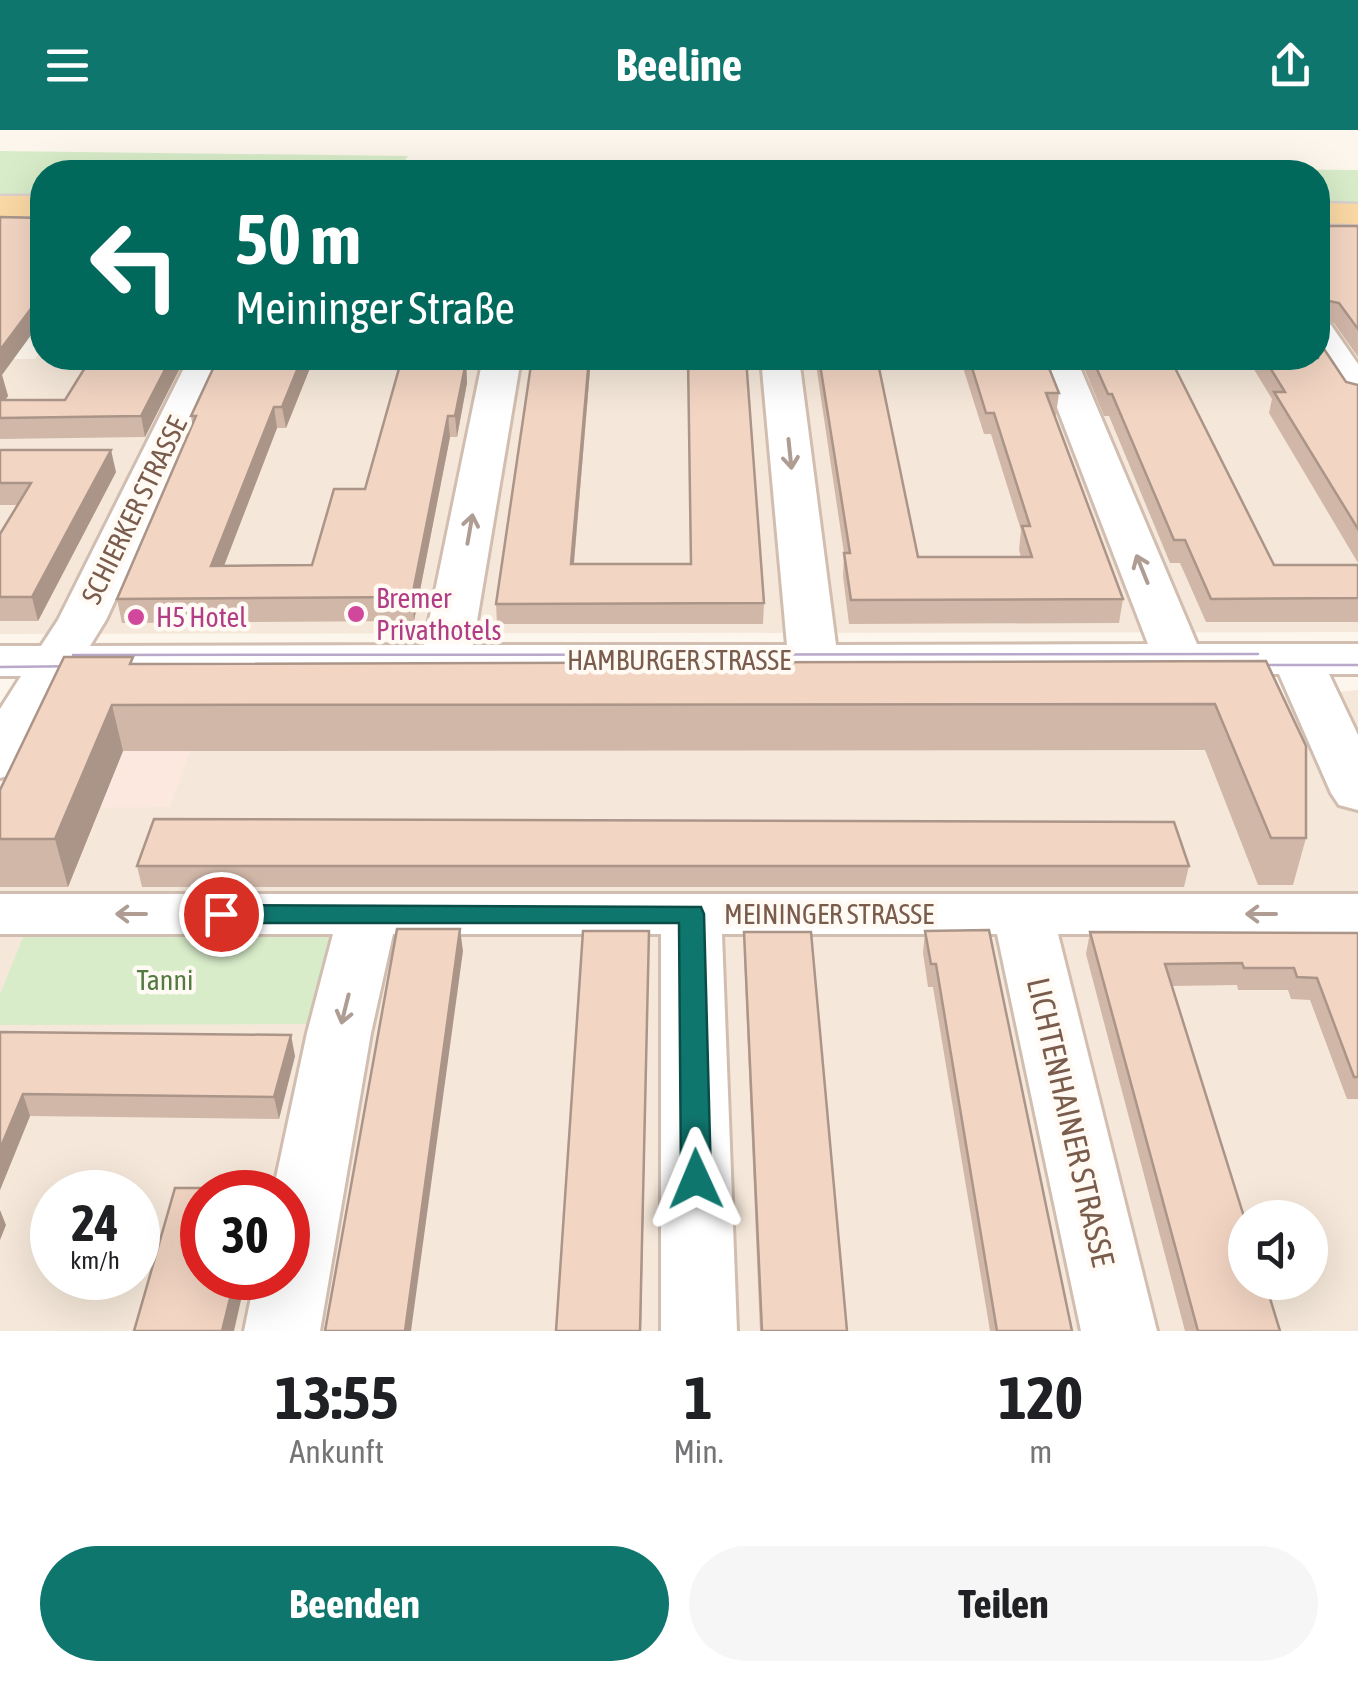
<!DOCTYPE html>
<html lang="de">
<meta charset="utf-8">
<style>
:root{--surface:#fff;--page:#f6f6f6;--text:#202124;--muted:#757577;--accent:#0f766e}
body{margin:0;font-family:"Asap Condensed",sans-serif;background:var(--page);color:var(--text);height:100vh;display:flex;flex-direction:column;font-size:38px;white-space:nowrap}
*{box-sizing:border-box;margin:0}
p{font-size:32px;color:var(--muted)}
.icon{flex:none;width:55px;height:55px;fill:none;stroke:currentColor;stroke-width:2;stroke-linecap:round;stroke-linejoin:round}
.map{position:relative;height:1201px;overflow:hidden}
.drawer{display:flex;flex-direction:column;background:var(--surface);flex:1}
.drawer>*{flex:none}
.top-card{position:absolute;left:30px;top:30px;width:1300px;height:210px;border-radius:40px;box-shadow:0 10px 40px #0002;background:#00695c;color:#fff;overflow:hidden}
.fabs{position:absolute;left:1228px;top:1070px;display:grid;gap:20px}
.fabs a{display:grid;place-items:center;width:100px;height:100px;border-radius:50%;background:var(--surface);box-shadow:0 10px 40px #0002;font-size:50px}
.speed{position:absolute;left:30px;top:1040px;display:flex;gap:20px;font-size:50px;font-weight:700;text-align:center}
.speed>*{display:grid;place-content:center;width:130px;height:130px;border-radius:50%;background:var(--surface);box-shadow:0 10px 40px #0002;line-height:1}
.speed small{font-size:25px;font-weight:400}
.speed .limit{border:15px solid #d22;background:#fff;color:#111}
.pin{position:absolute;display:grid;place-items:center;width:85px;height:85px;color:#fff;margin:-42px;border:5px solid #fff;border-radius:50%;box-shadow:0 2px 10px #0007}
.me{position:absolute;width:110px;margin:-55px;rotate:359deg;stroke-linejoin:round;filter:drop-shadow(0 0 8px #0008)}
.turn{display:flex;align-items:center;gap:35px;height:210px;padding:0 40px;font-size:45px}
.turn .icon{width:130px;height:130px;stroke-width:2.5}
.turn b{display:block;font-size:70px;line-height:85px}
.eta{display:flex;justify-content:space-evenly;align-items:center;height:170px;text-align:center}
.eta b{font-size:60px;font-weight:700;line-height:70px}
.action{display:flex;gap:20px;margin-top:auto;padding:20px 40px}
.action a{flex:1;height:115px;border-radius:60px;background:var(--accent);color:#fff;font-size:40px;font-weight:700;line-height:115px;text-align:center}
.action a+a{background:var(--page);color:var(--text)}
header{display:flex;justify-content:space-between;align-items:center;height:130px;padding:0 40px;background:var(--accent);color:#fff;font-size:45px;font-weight:700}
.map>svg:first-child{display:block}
.residential{fill:#f5e8da;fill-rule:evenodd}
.commercial{fill:#fde8e0}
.green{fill:#d8ecc9}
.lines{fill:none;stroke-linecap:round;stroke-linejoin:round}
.minor-casing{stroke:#d1beb0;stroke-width:6}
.major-casing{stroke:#dad1cd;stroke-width:5}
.minor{fill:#fff;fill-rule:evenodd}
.major{fill:#fbd9a5;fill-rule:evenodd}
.tram{stroke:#b9a8c9;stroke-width:2.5}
.wall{fill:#d1b7a8}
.shaded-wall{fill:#aa9588}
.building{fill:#f3d5c3;stroke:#aa9588;stroke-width:2.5}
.oneway{stroke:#af9d94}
.route{fill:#0f766e;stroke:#0a4d48;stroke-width:2.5}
.hotel-dot{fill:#d1479c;stroke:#fffaf3;stroke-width:4}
.labels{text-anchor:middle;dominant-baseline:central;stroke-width:9;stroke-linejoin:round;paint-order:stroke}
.street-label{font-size:28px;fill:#7a5c4d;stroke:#fffaf3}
.hotel-label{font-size:28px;fill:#b23c85;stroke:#fffaf3;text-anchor:start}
.park-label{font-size:28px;fill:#537a41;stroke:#fffaf3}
.near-street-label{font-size:32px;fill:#7a5c4d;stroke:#fffaf3}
</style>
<header><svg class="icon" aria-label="menu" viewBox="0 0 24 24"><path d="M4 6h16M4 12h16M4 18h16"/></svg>Beeline<svg class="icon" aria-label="share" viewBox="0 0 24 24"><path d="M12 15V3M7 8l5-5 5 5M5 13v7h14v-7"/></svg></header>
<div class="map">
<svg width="1358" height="1201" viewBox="0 0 1358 1201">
<rect width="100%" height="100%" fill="#fdf6ec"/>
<!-- residential -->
<path class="residential" d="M1318,94H1358V502L0,504V229H35L42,219V228H1318Z
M1358,560V1201H0V680L207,570H1243ZM52,1062H138V1148H52ZM202,1062H288V1148H202ZM1245,1088H1310V1152H1245Z"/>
<!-- commercial -->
<path class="commercial" d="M207,570L170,677L22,678Z"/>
<!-- green -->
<path class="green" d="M0,21L408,26L398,42H42V66H0Z
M515,33L1358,40V74H1318V42H513Z
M331,804L311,894L0,895V864L24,805Z"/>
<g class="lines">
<!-- minor casing -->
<g class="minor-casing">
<path id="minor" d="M1318,192L1331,195L1358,234V275L1344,271L1315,228Z
M189,228H227L106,490L90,516L424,515L483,228H521L473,515H787L761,228H799L836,515L1148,514L1038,228H1076L1197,514H1358V544H1329L1358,605V680L1339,675L1331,663L1279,544L71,546L19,643L0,648V579L21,546H0V516H41L58,490Z
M0,764H1358V804H1058L1157,1201H1081L997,804H722L737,1201H661V804H393L371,903L320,1201H244L255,1148H288V1062H273L307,903L333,804H0Z"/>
</g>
<!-- major casing -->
<g class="major-casing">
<path id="major" d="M0,66H42V86H0Z
M1318,73L1358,74V94L1318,93Z"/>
</g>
<!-- minor -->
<use href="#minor" class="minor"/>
<!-- major -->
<use href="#major" class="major"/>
<!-- tram -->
<path class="tram" d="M73,525L1258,524
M1240,535H1358
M0,537L90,536"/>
</g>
<!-- wall -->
<path class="wall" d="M0,87L2,245L8,266L5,270H65L185,228L145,307L0,309Z
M1318,96H1358V227L1334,193L1319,190Z
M314,228L286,298H277L224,436L312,435L365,359L402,228H466L467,253L457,307H450L414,491L122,493L117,469L192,294L191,286Z
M532,228H591L574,434L764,473L763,494H497L496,474Z
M815,228H877L918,427H1021L1019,420L1021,400L991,304H984L960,228H1045L1059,263L1056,285H1054L1123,469L1119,493L849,494L843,446L844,423Z
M1080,228H1170L1274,435H1358V492H1206L1180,433H1170L1109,286H1104Z
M1247,228H1318L1346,252L1358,255V433L1269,283L1272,269Z
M0,320L116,342L38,491H0V404L17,375H0Z
M1266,531L1306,708L1293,755H1258L1205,620L123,621L68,757H0V660L134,534Z
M137,736H1189L1184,757H142Z
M925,801L1072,1201H990L933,857H928L923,823Z
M744,802L847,1201H760L744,824Z
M1090,802L1358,803V969H1347L1310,870L1291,869L1288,860H1238L1237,855L1172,856L1280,1201H1185L1086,824Z
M0,902L295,926L279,989L30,986L0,1060Z"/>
<!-- shaded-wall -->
<path class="shaded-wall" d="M42,164V190L2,245L8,266L0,277V220Z
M171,228H185L145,307L141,286Z
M302,228H314L286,298L282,277Z
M589,228H591L572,454L571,434Z
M466,232L467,253L457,307L455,286Z
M274,277L277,298L215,459L211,436Z
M448,286L450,307L414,491L412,467Z
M111,320L116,342L38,491L32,467Z
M112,575L123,621L68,757L55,709Z
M460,799L463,821L411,1201H405Z
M649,801L641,1201H640Z
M291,905L295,926L279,989L274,967Z
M23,964L30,986L0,1060V1019Z
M0,1080L6,1095L0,1110Z
M235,1148H246L234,1201H222Z"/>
<!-- building -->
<path class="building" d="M0,87L42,88V164L0,220Z
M1318,96H1358V199L1339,173L1320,169L1318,201Z
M1318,210L1346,252L1358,255V399L1274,262H1285L1264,228H1318Z
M91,228H171L141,286L0,288V270H65Z
M218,228H302L282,277H274L211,436L312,435L334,359H365L402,228H459V232H466L455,286H448L412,467L117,469L196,286H191Z
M532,228H589L571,434H691L688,228H746L764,473L496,474Z
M819,228H877L918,427H1032L1022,396H1030L994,283H986L969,228H1045L1059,263H1046L1123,469L851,470L844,423H850Z
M1092,228H1170L1274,435H1358V468L1211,469L1185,410H1174L1112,264H1108Z
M0,320H111L32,467H0V404L31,353H0Z
M64,527H133L130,534L1266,531L1306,616V708H1271L1215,574L112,575L55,709H0V660Z
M154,689L1174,692L1189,736H137Z
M397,799H460L405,1201H325Z
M989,800L1072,1201H997L936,834H931L925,801Z
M583,801H649L640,1201H556Z
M744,802H811L847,1201H762Z
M1090,802L1358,803V947H1354L1317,848L1297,847L1294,838H1244L1242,833L1165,834L1245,1090V1152H1265L1280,1201H1198Z
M0,902L291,905L274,967L23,964L0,1019Z
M175,1058H257L256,1062H202V1148H235L222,1201H134Z"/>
<!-- one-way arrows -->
<defs><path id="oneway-shaft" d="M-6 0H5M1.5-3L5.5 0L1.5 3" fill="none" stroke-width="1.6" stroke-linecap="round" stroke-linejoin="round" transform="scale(2.5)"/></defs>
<g class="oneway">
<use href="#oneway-shaft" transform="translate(790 324) rotate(84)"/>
<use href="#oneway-shaft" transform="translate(470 399) rotate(-80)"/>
<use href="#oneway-shaft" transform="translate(1142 439) rotate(-112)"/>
<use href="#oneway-shaft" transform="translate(131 784) rotate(-180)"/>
<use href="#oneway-shaft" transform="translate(1261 784) rotate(-180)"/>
<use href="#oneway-shaft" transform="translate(345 879) rotate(104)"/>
</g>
<!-- route -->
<path class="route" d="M221,775L701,777L704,784L711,1049L707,1058L696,1061L685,1058L681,1049L679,793H221L212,790L208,784L212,777Z"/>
<!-- markers -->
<g class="hotel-dot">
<circle cx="356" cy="484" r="10"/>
<circle cx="136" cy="487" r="10"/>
</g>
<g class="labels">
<!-- street labels -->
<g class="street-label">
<text transform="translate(134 380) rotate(-64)">SCHIERKER STRASSE</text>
<text x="679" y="530">HAMBURGER STRASSE</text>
<text x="829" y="784">MEININGER STRASSE</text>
</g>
<!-- hotel labels -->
<g class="hotel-label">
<text x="376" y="468">Bremer<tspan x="376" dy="32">Privathotels</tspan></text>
<text x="156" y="487">H5 Hotel</text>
</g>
<!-- park labels -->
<g class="park-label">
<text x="165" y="850">Tanni</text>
</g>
<!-- near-street labels -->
<g class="near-street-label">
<text transform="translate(1071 992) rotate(77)">LICHTENHAINER STRASSE</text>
</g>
</g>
</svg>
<div class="fabs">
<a><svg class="icon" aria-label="sound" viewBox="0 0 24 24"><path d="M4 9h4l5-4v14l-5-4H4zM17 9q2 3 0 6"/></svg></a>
</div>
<div class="speed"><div>24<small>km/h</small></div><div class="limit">30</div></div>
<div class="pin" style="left:221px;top:784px;background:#d93025"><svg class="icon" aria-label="arrive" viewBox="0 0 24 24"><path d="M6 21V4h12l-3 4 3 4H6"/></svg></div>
<svg class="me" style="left:696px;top:1049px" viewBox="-20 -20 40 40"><path d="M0-17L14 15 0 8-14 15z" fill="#0f766e" stroke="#fff" stroke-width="4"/></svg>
<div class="top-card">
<div class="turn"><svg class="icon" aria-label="left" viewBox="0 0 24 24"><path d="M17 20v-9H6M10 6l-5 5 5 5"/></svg><div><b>50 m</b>Meininger Straße</div></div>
</div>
</div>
<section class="drawer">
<div class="eta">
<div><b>13:55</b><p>Ankunft</p></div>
<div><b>1</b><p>Min.</p></div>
<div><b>120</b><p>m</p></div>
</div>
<div class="action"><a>Beenden</a><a>Teilen</a></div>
</section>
